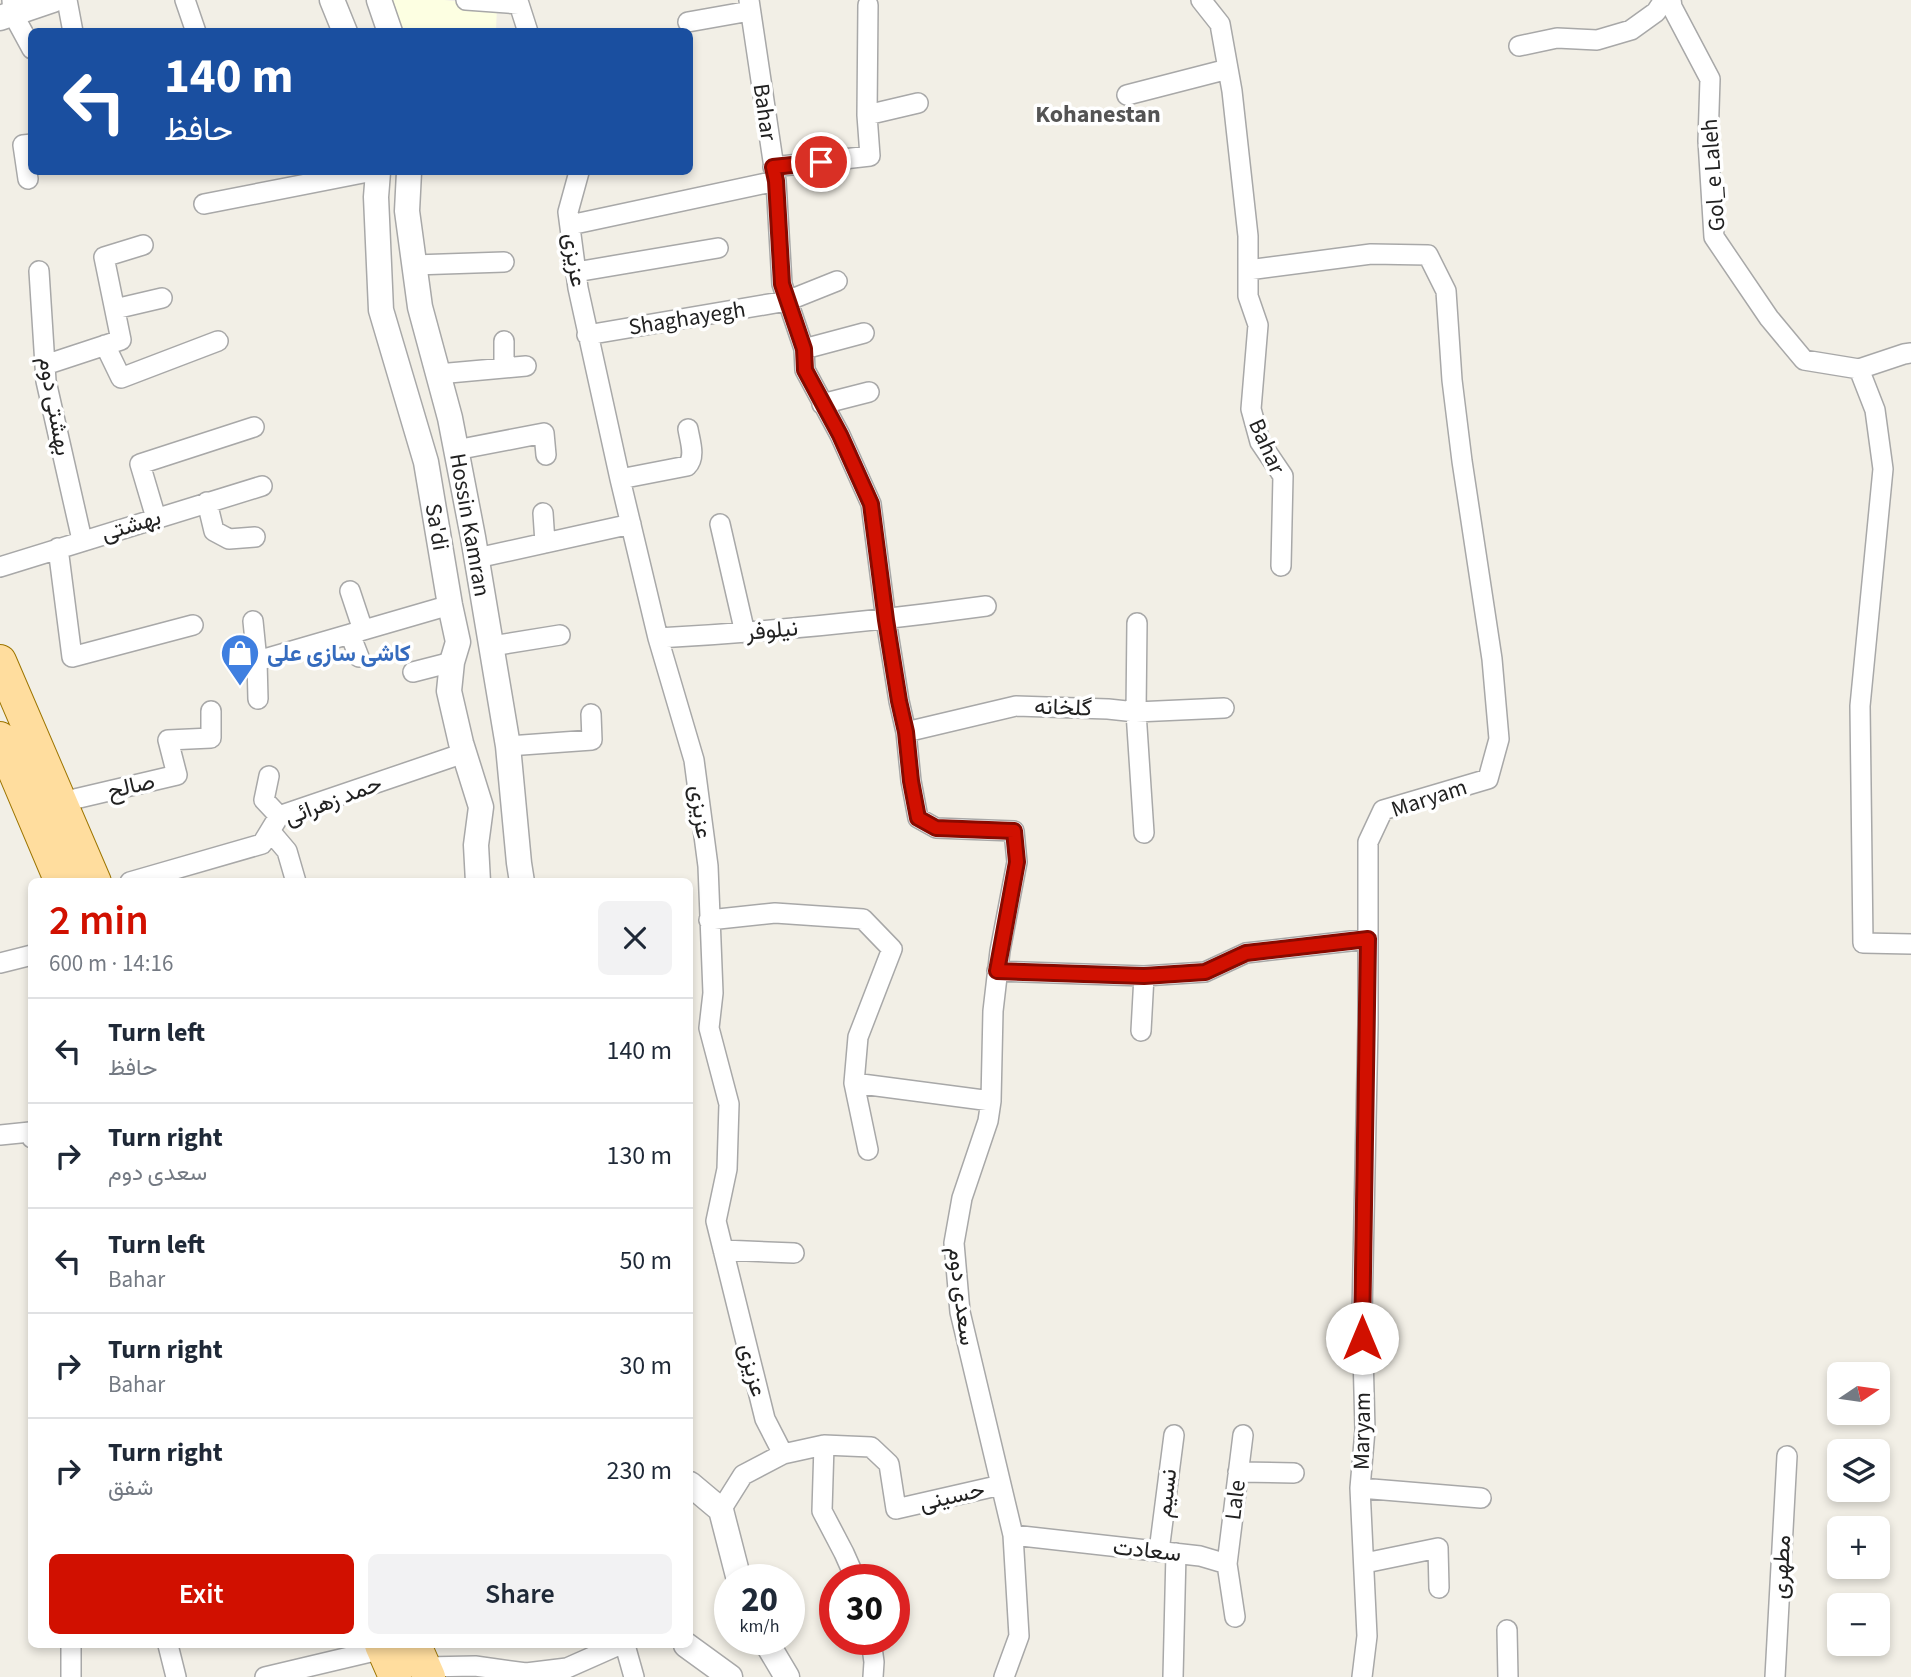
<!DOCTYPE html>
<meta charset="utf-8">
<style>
:root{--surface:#fff;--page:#f2f2f3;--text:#1f2937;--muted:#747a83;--line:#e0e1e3;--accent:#d11000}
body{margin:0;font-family:"Source Sans 3",Vazirmatn,sans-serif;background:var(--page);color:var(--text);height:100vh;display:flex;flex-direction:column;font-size:26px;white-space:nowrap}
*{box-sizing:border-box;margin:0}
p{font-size:23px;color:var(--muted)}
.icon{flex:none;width:38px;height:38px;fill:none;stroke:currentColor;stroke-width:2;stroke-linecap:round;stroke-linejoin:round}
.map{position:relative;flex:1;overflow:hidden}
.sheet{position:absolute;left:28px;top:878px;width:665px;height:770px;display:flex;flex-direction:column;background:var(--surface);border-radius:10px;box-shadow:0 4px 10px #0003}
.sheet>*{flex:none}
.top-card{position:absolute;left:28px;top:28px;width:665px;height:147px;border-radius:10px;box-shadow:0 4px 10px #0003;background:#1a4fa0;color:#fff;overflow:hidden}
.needle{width:46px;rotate:77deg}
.fabs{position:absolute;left:1827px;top:1362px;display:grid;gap:14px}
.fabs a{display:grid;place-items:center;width:63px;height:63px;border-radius:10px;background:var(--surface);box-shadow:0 4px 10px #0003;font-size:35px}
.speed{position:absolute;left:714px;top:1564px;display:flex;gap:14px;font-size:35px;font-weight:700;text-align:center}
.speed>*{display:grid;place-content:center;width:91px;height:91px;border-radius:50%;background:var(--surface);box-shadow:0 4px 10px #0003;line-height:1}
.speed small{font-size:18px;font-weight:400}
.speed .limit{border:10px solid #d22;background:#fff;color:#111}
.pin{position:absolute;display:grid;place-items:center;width:60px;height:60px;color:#fff;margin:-30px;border:4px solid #fff;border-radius:50%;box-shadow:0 2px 7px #0007}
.me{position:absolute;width:77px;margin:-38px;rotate:0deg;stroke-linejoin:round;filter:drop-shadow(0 0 5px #0008)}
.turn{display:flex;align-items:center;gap:24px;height:147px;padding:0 21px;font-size:32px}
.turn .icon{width:91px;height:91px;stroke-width:2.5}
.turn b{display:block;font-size:49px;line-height:60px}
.round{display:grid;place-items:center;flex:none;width:74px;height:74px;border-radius:10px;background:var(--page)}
.overview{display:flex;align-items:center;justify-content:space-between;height:119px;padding:0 21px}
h1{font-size:42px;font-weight:600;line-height:52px;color:var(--accent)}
.action{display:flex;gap:14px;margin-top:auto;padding:14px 21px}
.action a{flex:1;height:80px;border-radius:10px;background:var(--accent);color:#fff;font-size:28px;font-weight:600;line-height:80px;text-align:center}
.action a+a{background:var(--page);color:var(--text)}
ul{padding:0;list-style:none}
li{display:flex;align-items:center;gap:21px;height:105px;padding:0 21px;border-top:2px solid var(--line)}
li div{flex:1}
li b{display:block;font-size:26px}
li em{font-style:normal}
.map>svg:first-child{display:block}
.education{fill:#fdffe2}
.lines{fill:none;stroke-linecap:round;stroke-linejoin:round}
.minor-casing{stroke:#a8a8a8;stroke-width:22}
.tertiary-casing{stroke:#a8a8a8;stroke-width:27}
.primary-casing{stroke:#9d7500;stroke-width:34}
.minor{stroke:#fff;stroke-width:19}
.tertiary{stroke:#fff;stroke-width:24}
.primary{stroke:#ffdd9e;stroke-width:32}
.route-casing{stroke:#880a00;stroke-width:18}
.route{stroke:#d11000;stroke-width:12}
.labels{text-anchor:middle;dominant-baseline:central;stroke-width:7;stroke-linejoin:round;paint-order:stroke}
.street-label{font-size:23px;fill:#212121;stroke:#fff}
.shop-label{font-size:23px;font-weight:bold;fill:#366cbe;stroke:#fff;text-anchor:start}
.neighbourhood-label{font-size:24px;font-weight:bold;fill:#545454;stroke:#fff}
</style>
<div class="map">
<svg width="1911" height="1677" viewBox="0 0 1911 1677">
<rect width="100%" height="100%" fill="#f2efe6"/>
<!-- education -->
<path class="education" d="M384,0H444L497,6L496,31H395Z"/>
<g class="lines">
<!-- minor casing -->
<g class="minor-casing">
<path id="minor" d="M12,0L13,14L32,49
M67,0L73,32
M185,0L196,32
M466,0L519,4L528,32
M749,0L776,181L782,284L804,349L805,370L840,435L871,504L886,620L899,701L906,732L911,781L918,818L936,828L1014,831L1017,862L1000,951L993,1011L991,1101L988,1121L962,1198L954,1243L960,1312L1013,1535L1019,1636L1004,1677
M1201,0L1220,24L1232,91L1248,236V296L1258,325L1251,409L1260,442L1283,476L1281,566
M1671,0L1672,7L1710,79L1708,141L1714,237L1769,318L1804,360L1859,369L1904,354L1911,353
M688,22L750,11
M1519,46L1557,38L1597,40L1631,30L1656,12L1664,0
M1127,95L1228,69
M867,115L918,103
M773,167L870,156L867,115L868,5
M579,172L568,212L578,288L620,479L658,638L694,760L708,866L713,993L709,1028L729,1104L727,1169L716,1221L765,1419L783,1454
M28,179L23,145L32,144
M204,204L368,172
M570,225L776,181
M414,265L504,262
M1248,270L1371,254L1428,255L1446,291L1452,380L1462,461L1492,659L1499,739L1488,779L1383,810L1368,842V1024L1362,1315L1365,1430L1360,1488L1367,1636L1362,1677
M39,271L46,381L82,540
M576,272L718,248
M115,309L162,298
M587,335L787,301L837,281
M504,341V368
M105,345L121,378L218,341
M804,349L864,333
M45,365L121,340L104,257L143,245
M1859,369L1875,410L1883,469L1860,706L1863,943L1911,944
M438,374L526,366
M822,404L869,392
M456,450L544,433L546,455
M620,479L687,466C696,457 690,441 688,429
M207,502L214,531L229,539L255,537
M543,513L545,543
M156,518L140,464L254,427
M720,524L745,633
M58,548L72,657L193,625
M477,558L631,524
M0,567L262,486
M350,591L363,630
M253,621L257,661L258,699
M1137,623L1136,712L1144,833
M350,634L359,657
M658,638C768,632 877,621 986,606
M492,646L560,635
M257,661L450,605
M413,672L452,662
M906,732L1016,706L1108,709L1136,712L1224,708
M508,746L592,740L591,714
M269,776L264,800L279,816
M62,802L177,775L168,740L211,738V711
M270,831L287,851L296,882
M130,882L262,844L279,816L464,753
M709,920L775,913L863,919L892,949L858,1037L854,1083L991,1101
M0,963L32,955
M997,971L1144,976L1205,972L1246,953L1368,939
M1141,1031L1144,976
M854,1083L868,1150
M0,1135L30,1132L32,1138
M723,1250L794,1253
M824,1445L822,1511L844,1553L856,1580
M1238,1472L1294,1473
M1360,1488L1481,1498
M721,1510L743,1475L783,1454L824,1445L871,1447L889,1464L896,1509L1001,1485
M1013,1535L1200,1556L1227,1564L1235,1617
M1159,1551L1174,1435
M1365,1563L1438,1548L1439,1588
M1227,1564L1243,1435
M1507,1630L1508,1677
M871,1640L874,1662L873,1677
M168,1645L176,1677
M625,1645L634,1677
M424,1667L475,1666L526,1673L567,1668L619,1645
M71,1677V1645
M265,1677L383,1649
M1173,1677L1176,1553
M1775,1677L1787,1456"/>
</g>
<!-- tertiary casing -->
<g class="tertiary-casing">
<path id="tertiary" d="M332,0L345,32
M379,0L390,32
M0,18L53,0
M378,172L376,197L381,310L426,462L450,605L458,642L452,662L449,691L461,743L481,807L476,845L478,882
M409,172L407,211L420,307L450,418L473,537L508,746L519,863L522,882
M690,1484L721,1510L739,1580
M765,1640L787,1677
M686,1645L730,1677"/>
</g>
<!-- primary casing -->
<g class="primary-casing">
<path id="primary" d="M0,661L95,882
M0,738L61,882
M381,1645L395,1677
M415,1645L429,1677"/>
</g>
<!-- minor -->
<use href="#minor" class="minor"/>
<!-- tertiary -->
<use href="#tertiary" class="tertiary"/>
<!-- primary -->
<use href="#primary" class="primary"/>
</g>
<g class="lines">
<!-- route casing -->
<g class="route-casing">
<path id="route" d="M821,162L773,167L776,181L782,284L804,349L805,370L840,435L871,504L886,620L899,701L906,732L911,781L918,818L936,828L1014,831L1017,862L997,971L1144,976L1205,972L1246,953L1368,939L1362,1338"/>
</g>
<!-- route -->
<use href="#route" class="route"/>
</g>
<!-- icons -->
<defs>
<g id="shop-pin" transform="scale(2.0125)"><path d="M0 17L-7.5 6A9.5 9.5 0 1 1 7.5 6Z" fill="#3f7fe0" stroke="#fff"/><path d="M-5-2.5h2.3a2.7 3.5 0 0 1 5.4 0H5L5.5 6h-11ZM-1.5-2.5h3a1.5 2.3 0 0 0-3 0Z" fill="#fff"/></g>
</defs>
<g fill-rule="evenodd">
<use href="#shop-pin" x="240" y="653"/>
</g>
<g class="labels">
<!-- street labels -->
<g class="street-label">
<text transform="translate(765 112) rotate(82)">Bahar</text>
<text transform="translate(1713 175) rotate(-94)">Gol_e Laleh</text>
<text transform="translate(575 260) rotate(82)">عزیزی</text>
<text transform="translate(687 318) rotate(-9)">Shaghayegh</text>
<text transform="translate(55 406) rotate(80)">بهشتی دوم</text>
<text transform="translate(1267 446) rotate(66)">Bahar</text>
<text transform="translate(131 525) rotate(-17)">بهشتی</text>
<text transform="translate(470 525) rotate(80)">Hossin Kamran</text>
<text transform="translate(437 527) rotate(80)">Sa'di</text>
<text transform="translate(772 630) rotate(-5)">نیلوفر</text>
<text transform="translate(1063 707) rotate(2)">گلخانه</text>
<text transform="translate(131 786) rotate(-13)">صالح</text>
<text transform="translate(1429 798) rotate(-18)">Maryam</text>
<text transform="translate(333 800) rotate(-21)">حمد زهرائی</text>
<text transform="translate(701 812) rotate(83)">عزیزی</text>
<text transform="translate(962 1296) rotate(83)">سعدی دوم</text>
<text transform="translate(753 1370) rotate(76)">عزیزی</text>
<text transform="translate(1362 1431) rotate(-89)">Maryam</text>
<text transform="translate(1166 1493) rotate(-83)">نسیم</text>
<text transform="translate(952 1496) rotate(-13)">حسینی</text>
<text transform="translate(1235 1500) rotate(-83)">Lale</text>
<text transform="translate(1147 1550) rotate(6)">سعادت</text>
<text transform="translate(1781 1567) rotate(-87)">مطهری</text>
</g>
<!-- shop labels -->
<g class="shop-label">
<text x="267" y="653">کاشی سازی علی</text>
</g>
<!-- neighbourhood labels -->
<g class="neighbourhood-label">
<text x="1098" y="114">Kohanestan</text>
</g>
</g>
</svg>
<div class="fabs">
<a><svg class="needle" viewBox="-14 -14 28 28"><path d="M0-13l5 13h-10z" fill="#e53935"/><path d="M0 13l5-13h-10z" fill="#747a83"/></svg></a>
<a><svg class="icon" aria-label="layers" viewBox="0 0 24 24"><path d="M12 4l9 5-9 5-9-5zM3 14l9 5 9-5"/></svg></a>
<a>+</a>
<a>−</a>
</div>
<div class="speed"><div>20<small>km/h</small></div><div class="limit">30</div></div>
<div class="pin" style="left:821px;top:162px;background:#d93025"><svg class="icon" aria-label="arrive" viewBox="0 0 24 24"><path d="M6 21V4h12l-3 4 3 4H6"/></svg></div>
<svg class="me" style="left:1362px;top:1338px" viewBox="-20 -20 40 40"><circle r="19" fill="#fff"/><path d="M0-13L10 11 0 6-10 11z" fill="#d11000"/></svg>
<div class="top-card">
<div class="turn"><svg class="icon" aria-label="left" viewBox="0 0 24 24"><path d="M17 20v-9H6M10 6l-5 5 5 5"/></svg><div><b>140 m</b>حافظ</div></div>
</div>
<section class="sheet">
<div class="overview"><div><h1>2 min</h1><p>600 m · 14:16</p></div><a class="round"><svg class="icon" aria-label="close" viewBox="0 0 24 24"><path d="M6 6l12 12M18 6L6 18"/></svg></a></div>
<ul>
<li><svg class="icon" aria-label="left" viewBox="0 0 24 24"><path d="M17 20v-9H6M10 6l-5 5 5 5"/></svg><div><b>Turn left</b><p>حافظ</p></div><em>140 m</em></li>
<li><svg class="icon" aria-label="right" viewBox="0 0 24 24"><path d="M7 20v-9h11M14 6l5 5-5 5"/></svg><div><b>Turn right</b><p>سعدی دوم</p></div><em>130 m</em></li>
<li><svg class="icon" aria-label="left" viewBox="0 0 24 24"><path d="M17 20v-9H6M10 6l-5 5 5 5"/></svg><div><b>Turn left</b><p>Bahar</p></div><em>50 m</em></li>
<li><svg class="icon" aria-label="right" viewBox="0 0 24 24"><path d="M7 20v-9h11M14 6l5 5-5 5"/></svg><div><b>Turn right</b><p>Bahar</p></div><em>30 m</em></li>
<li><svg class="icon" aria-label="right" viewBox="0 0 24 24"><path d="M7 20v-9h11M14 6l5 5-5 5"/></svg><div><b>Turn right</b><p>شفق</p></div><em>230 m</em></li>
</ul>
<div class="action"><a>Exit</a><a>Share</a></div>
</section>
</div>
